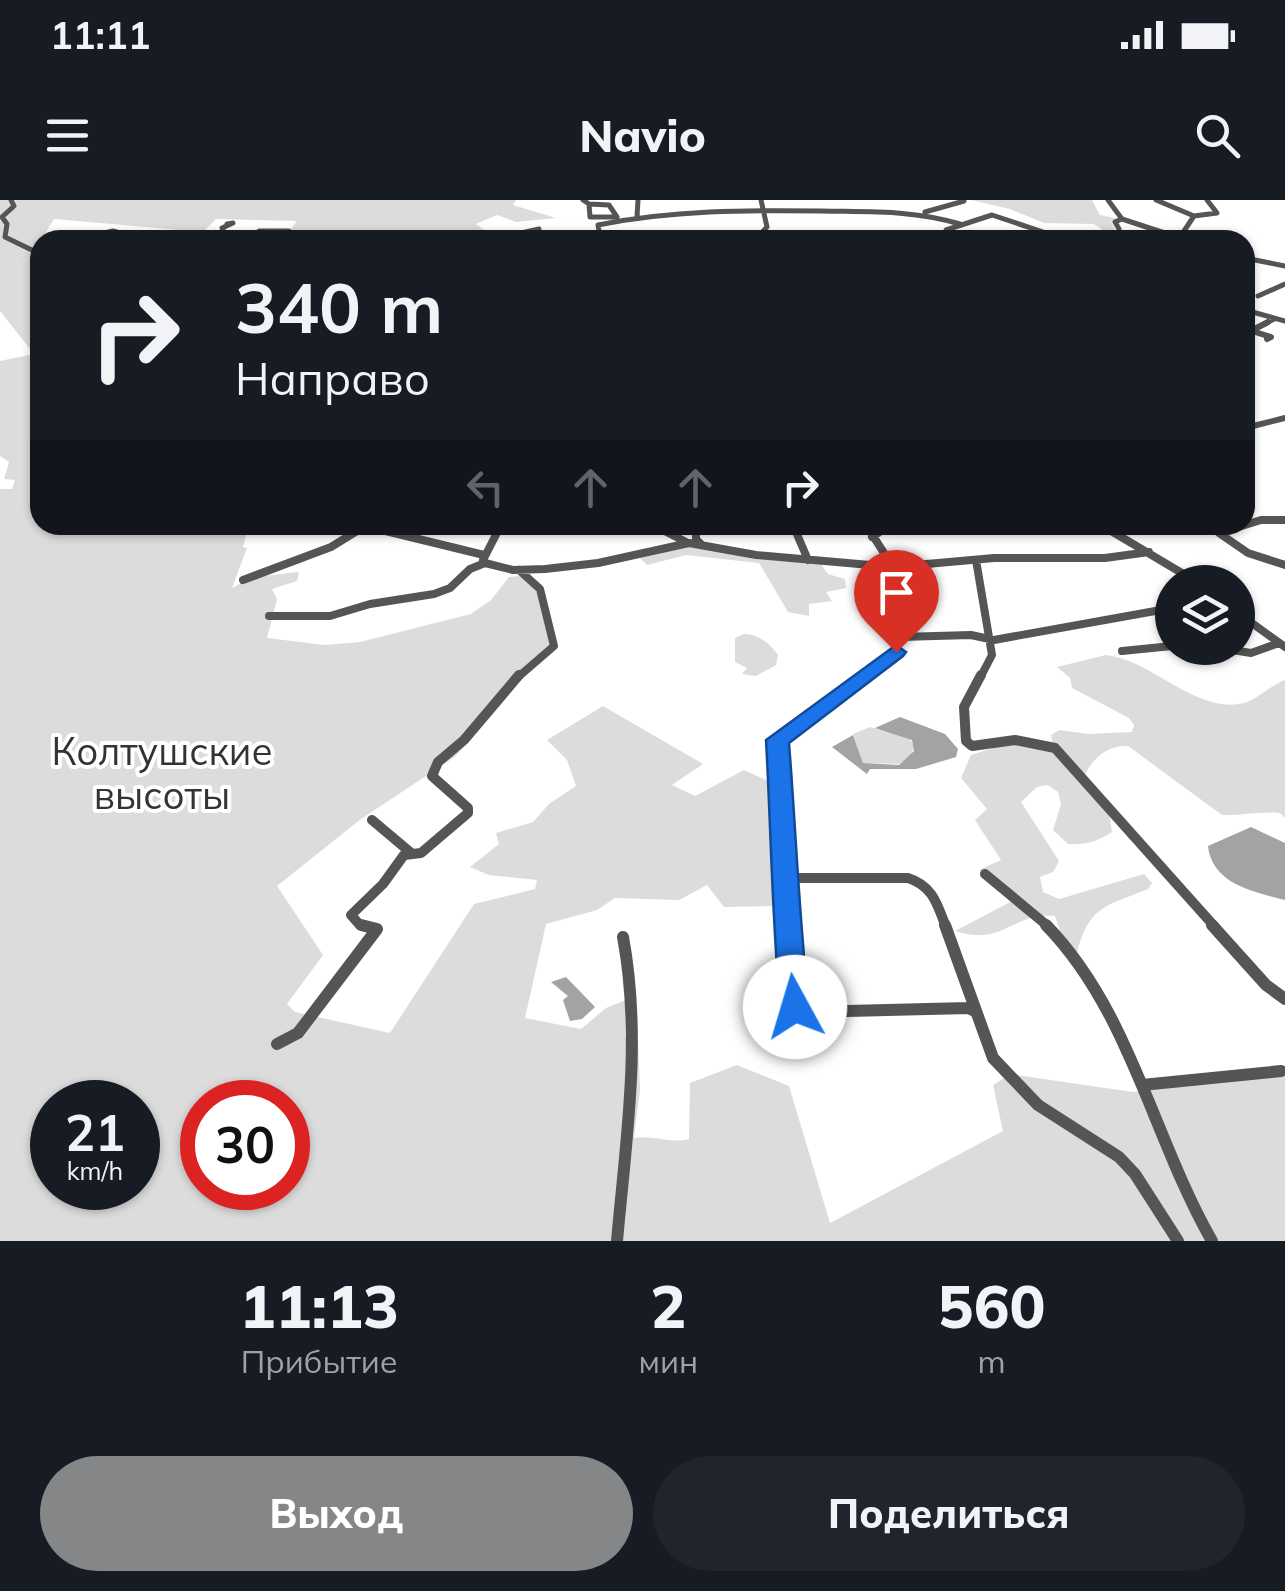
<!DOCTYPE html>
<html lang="ru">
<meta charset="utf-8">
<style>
:root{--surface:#171b24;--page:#20242c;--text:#f1f3f6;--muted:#9ea1a6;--accent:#858687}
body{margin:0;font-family:Mulish,sans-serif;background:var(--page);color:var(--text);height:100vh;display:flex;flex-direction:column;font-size:38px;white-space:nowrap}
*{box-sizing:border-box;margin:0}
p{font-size:32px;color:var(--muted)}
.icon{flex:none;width:55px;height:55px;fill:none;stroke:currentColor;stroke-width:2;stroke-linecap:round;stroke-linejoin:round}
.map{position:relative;height:1041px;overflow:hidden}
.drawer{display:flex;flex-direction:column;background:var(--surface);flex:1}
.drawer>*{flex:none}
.banner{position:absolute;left:30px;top:30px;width:1225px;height:305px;border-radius:30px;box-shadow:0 2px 8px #0004;background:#171b24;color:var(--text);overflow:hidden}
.buttons{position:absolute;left:1155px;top:365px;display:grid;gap:20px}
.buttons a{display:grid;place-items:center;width:100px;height:100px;border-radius:50%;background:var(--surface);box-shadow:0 2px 8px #0004;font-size:50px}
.speed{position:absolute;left:30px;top:880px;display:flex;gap:20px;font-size:50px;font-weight:700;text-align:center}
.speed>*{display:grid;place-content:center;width:130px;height:130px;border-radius:50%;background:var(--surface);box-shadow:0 2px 8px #0004;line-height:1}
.speed small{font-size:25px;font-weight:400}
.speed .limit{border:15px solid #d22;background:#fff;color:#111}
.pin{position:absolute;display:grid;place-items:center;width:85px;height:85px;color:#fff;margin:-102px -42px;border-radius:50% 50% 50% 0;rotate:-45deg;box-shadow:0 0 10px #0007}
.pin .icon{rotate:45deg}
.me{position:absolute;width:110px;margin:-55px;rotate:354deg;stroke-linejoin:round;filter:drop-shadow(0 0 8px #0008)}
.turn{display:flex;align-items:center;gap:35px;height:210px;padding:0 40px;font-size:45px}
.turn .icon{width:130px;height:130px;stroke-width:2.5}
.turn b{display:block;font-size:70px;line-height:85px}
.lanes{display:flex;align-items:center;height:95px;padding:0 40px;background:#0003;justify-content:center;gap:50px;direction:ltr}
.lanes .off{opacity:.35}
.eta{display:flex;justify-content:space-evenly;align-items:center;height:170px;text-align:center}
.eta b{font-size:60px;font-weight:800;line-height:70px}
.button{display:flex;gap:20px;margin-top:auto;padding:20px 40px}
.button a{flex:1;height:115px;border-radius:60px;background:var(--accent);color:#fff;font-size:40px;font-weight:800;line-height:115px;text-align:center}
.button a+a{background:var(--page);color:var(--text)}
.status{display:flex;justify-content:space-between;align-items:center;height:70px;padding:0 50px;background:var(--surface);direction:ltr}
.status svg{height:28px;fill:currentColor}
header{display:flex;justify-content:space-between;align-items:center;height:130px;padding:0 40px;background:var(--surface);font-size:45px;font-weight:800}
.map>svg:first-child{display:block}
.green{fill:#dcdcdc;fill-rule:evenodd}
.water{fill:#a3a3a3}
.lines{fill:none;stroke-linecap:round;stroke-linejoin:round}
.minor-far4{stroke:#555;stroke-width:5}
.minor-far3{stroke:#555;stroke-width:6}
.minor-far2{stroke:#555;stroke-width:8}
.minor-far1{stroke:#555;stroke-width:10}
.minor{stroke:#555;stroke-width:12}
.route{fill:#1a73e8;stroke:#114b97;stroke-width:2.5}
.labels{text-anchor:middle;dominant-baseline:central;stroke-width:8;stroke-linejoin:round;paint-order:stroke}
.park-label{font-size:38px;fill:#333;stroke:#fff}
</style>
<div class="status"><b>11:11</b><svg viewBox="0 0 49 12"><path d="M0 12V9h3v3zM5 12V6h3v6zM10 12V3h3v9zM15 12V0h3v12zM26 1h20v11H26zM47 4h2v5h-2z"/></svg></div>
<header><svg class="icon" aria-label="menu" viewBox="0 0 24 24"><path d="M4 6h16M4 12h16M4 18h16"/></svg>Navio<svg class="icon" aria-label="search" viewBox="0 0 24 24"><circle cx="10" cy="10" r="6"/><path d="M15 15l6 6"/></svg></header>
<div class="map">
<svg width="1285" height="1041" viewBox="0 0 1285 1041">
<rect width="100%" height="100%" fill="#fff"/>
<!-- green -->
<path class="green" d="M0,0H516L513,5L556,18L516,22L497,15L476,24L498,40H283L297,21L216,19L203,32L54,19L46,32L88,40H40V325H249L243,347L247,348L232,388L253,377L299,372L297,381L272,389L277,399L267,438L325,445L360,442L471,414L491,400L509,377L519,376L537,388L551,444L542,456L520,471L492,514L456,556L361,619L277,686L323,755L287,804L295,812L390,833L474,704L535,689L537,680L489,675L470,667L499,644L496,633L533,622L549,604L576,586L567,560L547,540L603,506L703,564L672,585L695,596L744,570L773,583L783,630L778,685L781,706L724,707L707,685L679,700L615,698L597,710L546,724L525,818L581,829L606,808L626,800L625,837L638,840L640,890L634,938C653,935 671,944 689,939L690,883L737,865L789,886L830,1023L1003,931L993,885L1010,874L1133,892L1285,872V1041H0V289H12L15,280L4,279L9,262L0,256V161L34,154L0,111ZM52,902H138V988H52ZM202,902H288V988H202Z
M971,0H1092L1100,15L1120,19L1111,21L1115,31H1104L1094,24L1044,23L1010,9Z
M692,346L754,359L821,364L828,374L845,379L846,388L826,392L832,401L809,404V416L788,412L759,363L686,355L647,365L640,358Z
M744,434C758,434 770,443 778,455L776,465L756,476L742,474L747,468L735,462V438Z
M1106,455C1150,459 1198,515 1244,503C1258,499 1271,485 1285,480V618L1280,613C1259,611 1241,616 1222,615L1128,546C1105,545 1090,561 1082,581L1109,613L1112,632C1097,642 1085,645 1068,644L1053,630L1061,604L1058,592L1048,585L1037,587L1021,602L1059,661L1053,672L1040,677L1043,692L1059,699L1144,674L1152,683L1148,689C1107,706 1089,705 1077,753L1063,740L1055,716C1013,711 1005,747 955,731L1014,700L1008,687L979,670L1001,660L975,620L987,609L961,578L971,555L1009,543L1053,545L1051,535L1059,530L1089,534L1132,532L1134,525L1129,518L1072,488L1070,478L1057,467Z
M870,527L909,537L914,546L911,556L899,564L863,563L853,534Z"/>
<!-- water -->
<path class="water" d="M900,517L945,534L958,549L956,557L916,569H870L867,574L832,547L853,535L863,563L899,565L914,551L912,540L875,528Z
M1251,627L1285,643V700C1254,692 1212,684 1208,646Z
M566,777L595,807L582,819L570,821L563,800L568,796L551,782Z"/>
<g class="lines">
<!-- minor-far4 -->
<path class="minor-far4" d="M11,0L14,6L2,17L7,24L5,37L40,54
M583,0L589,4L590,17H614
M1108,0L1122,19L1180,38
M1156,0L1194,16L1178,40
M589,4L609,5L617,17
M925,12L964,1
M1194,16L1217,13L1207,0
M637,17L638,0
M227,24L233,23L222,28L227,38L248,37
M1119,29L1115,22L1122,19
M574,36L579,40
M82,38L113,31L145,40
M249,40L259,31H289
M508,40L502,37L539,29
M595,40L600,36L598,25C672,10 747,10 822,11C870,12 914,10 960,24
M755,40L767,27L761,0
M959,40L946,34V30L992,15L1046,33L1092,40
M1245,58L1285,66
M1258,96L1285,84
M1245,110L1285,121
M1263,125L1274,119"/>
<!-- minor-far3 -->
<path class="minor-far3" d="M1252,131L1271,137L1267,139
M1245,134L1268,122
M1245,228L1285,218"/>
<!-- minor-far2 -->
<path class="minor-far2" d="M1285,320H1261L1219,333L1248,353L1285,365
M361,325L484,355
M653,325L686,342
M696,325V339L702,345
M793,325L808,360
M866,325L893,367
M1101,325L1197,382
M872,337L890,325
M483,360L501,325
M976,360L992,455L980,478
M243,380L331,347L365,326
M1238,413L1285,447
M269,416H330L370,404L434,394L450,388L470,369L485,363L513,370L545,369L598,363L689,343L756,355L893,367L994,358H1105L1149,352
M1220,448L1251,453L1279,443
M1122,451L1172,446
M517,478L554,446L540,389L519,370
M861,478L896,452L900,437L971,435L994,440L1172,408"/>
<!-- minor-far1 -->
<path class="minor-far1" d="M864,475L777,540L787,678H908C933,686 937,704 946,727
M981,475L964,507L966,541L972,546L1015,540L1055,548L1215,727
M372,620L410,652
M985,674L1049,727
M370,727L359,724L351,715L383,684L404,655L421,653L468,613V608L432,576L438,562L464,540L519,475
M786,727L787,678"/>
<!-- minor -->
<path class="minor" d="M786,725L795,807L807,812L968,808L975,811
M945,725L993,858L1038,905L1119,957L1135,974L1178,1041
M1046,725C1130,811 1153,938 1212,1041
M1212,725L1266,785L1285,799
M277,844L298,833L377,729L361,725
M1142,885L1281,871
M617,1041C626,939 642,839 623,737"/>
</g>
<!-- route -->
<path class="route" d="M896,445L906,452L903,456L789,543C796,631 799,719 809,807L805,816L795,819L784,816L780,807C772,718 771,629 766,540Z"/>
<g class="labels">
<!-- park labels -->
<g class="park-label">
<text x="162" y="551">Колтушские<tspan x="162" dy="44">высоты</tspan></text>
</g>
</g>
</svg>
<div class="buttons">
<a><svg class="icon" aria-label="layers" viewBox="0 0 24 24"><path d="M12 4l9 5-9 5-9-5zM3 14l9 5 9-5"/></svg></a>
</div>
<div class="speed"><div>21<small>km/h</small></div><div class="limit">30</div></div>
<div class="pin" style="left:896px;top:452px;background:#d93025"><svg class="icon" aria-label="arrive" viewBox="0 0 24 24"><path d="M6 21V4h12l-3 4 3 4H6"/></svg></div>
<svg class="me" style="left:795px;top:807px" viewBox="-20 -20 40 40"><circle r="19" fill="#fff"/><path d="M0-13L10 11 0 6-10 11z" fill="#1a73e8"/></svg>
<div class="banner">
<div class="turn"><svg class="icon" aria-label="right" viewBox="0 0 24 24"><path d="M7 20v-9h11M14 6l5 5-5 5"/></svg><div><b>340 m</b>Направо</div></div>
<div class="lanes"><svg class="icon off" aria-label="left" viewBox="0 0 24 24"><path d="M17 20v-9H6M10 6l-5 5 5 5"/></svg><svg class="icon off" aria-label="ahead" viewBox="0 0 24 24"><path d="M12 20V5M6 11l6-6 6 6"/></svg><svg class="icon off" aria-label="ahead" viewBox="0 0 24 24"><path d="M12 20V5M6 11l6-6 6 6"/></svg><svg class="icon" aria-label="right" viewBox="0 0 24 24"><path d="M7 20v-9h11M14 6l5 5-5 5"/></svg></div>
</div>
</div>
<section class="drawer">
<div class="eta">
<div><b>11:13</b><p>Прибытие</p></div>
<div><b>2</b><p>мин</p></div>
<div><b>560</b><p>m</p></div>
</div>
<div class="button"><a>Выход</a><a>Поделиться</a></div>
</section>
